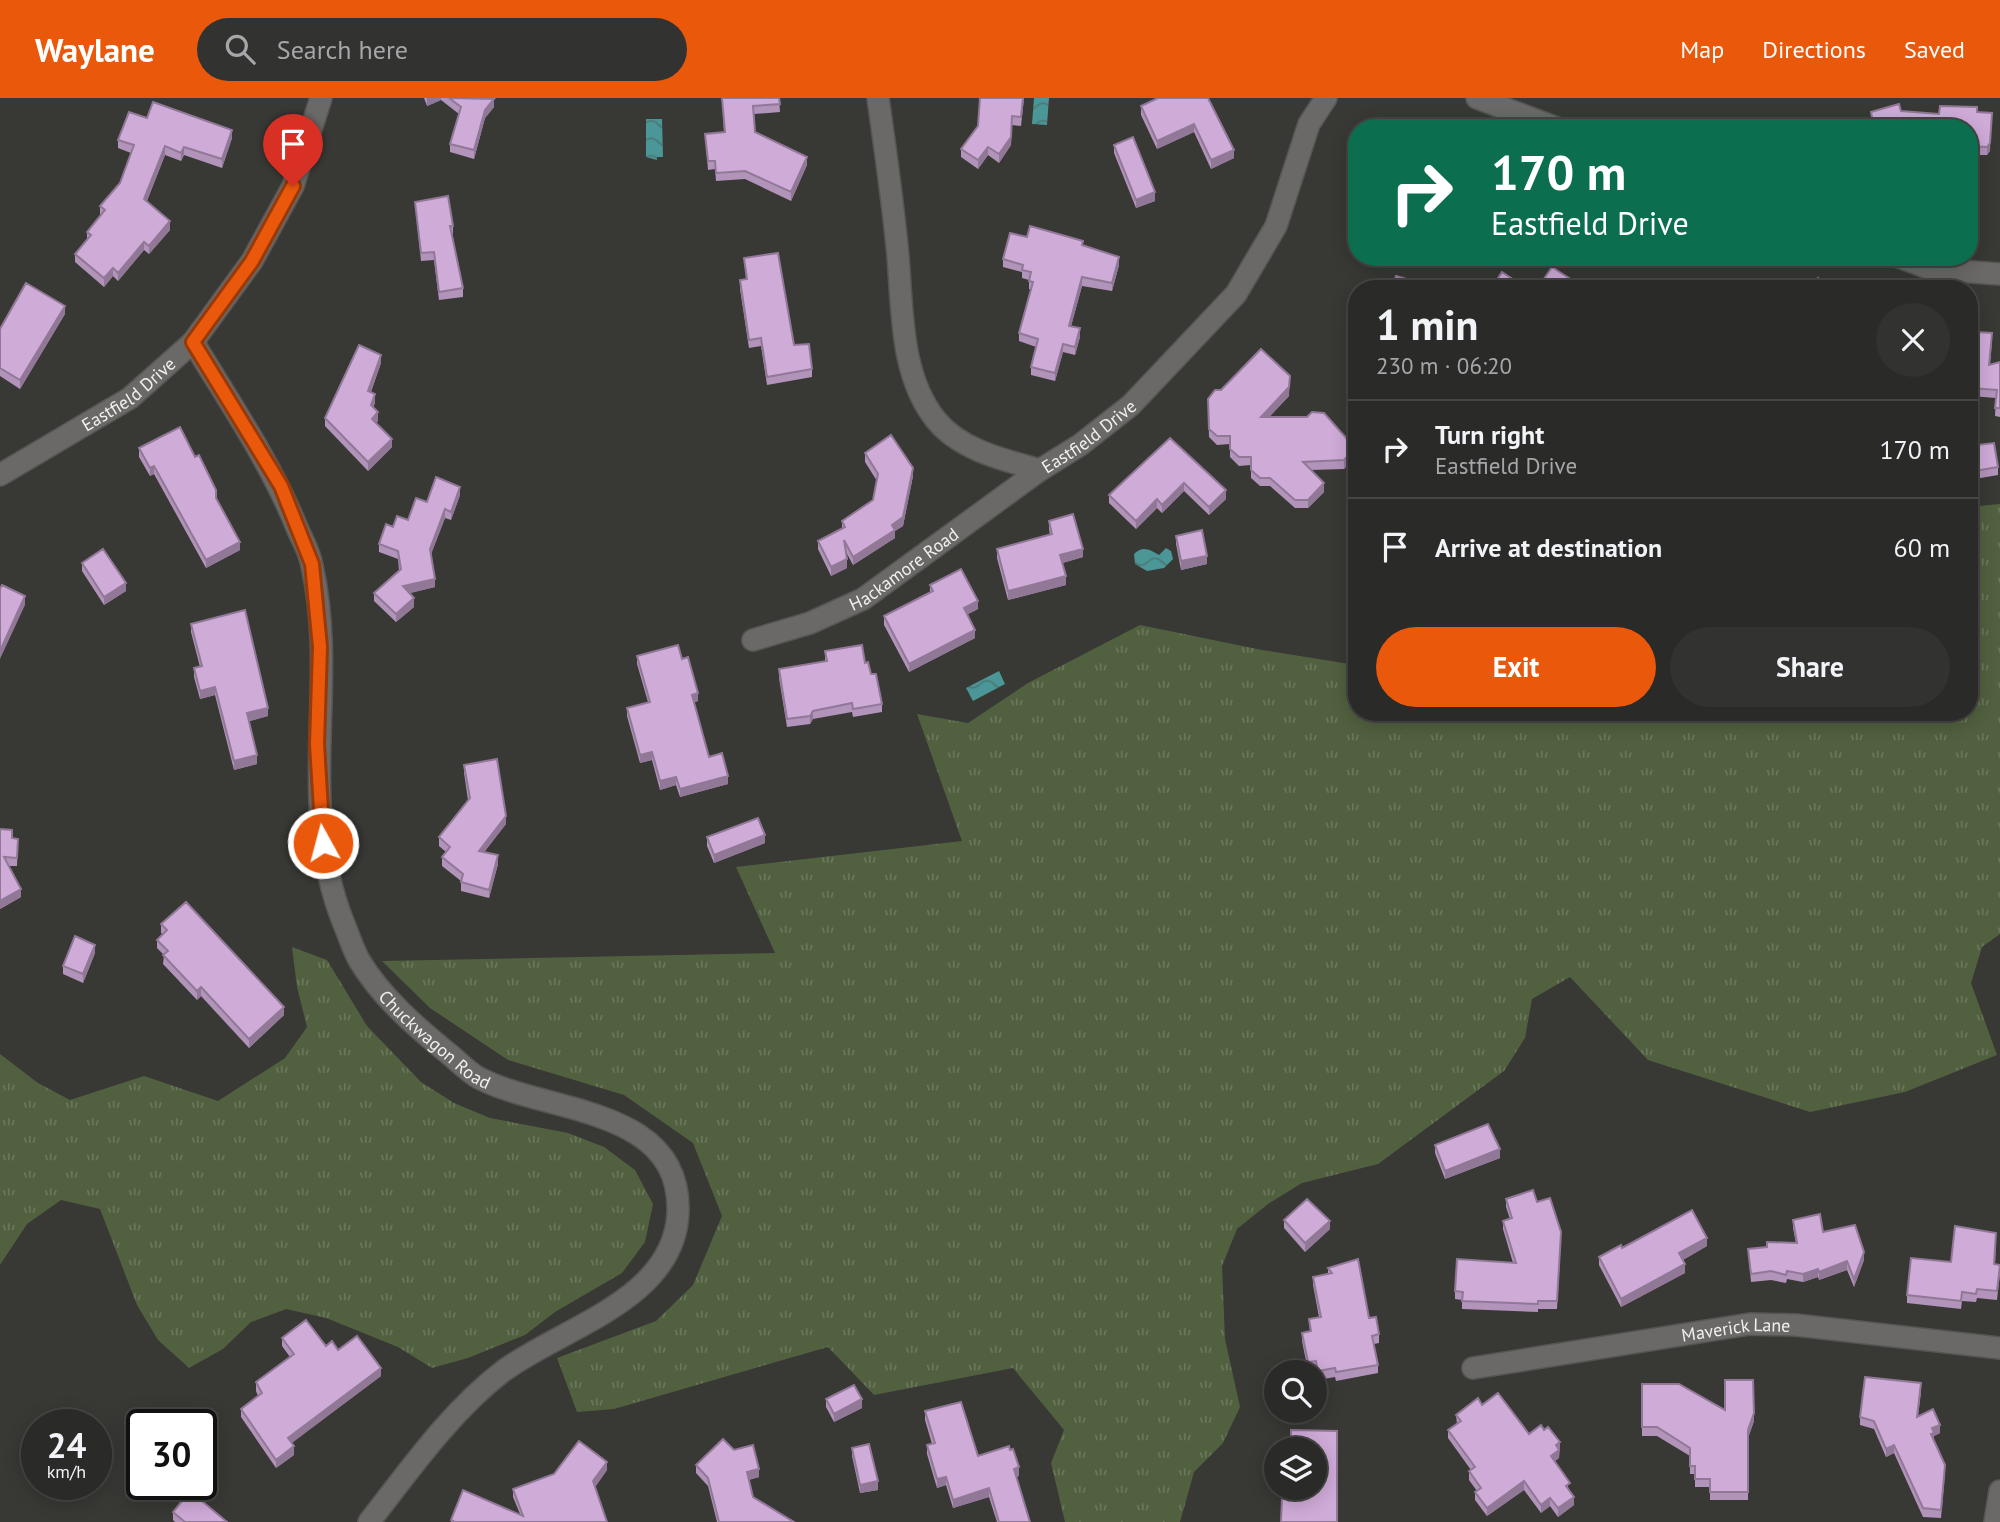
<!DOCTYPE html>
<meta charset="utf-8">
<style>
:root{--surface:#2a2a28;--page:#323230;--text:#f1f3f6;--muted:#a5a7a8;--line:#464645;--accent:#ea580c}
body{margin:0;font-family:"PT Sans",sans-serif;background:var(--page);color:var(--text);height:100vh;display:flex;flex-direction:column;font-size:26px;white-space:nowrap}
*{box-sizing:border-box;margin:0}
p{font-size:23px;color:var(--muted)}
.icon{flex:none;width:38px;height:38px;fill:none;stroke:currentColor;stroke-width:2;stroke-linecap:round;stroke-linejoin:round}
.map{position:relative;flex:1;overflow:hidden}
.drawer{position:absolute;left:1348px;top:182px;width:630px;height:441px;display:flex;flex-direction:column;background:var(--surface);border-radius:28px;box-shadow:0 4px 18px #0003,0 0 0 2px var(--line)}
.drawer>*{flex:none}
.banner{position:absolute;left:1348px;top:21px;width:630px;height:147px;border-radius:28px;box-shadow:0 4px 18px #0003,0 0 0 2px var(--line);background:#0b6e4f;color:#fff;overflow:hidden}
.tools{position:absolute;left:1264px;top:1262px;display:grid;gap:14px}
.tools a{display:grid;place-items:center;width:63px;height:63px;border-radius:50%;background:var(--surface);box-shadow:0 4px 18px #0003,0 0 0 2px var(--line);font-size:35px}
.speed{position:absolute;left:21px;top:1311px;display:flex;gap:14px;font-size:35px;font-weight:700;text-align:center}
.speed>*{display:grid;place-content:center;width:91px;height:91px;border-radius:50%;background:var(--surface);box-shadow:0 4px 18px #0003,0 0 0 2px var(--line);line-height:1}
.speed small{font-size:18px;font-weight:400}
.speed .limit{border:4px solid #111;border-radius:10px;background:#fff;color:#111}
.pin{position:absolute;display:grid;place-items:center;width:60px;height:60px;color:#fff;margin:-72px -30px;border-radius:50% 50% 50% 0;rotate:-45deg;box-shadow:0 0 7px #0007}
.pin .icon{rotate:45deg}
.me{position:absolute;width:77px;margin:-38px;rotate:353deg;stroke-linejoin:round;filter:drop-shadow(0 0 5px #0008)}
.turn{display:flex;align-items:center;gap:24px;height:147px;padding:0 28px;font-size:32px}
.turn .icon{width:91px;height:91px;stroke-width:2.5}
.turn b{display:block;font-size:49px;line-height:60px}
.round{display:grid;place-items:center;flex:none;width:74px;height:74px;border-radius:37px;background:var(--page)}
.headline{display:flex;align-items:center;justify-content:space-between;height:119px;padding:0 28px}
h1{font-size:42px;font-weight:700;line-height:52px}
.action{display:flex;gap:14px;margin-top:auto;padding:14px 28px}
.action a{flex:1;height:80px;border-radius:42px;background:var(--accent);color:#fff;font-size:28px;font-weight:700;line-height:80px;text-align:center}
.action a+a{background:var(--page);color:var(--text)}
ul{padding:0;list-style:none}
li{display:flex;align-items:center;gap:21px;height:98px;padding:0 28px;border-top:2px solid var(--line)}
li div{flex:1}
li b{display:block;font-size:26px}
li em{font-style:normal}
header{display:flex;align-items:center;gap:42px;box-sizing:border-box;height:98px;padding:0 35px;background:var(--accent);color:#fff}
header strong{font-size:33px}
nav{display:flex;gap:38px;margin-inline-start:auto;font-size:24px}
.search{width:490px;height:63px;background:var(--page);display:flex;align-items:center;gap:18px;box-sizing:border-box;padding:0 24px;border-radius:38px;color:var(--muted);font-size:26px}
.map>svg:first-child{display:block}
.grass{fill:url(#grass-tufts)}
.water{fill:url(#water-waves)}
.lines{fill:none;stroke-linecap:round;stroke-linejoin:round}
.minor-casing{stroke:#565553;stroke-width:24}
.minor{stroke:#6a6967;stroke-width:21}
.wall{fill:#b293ba}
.shaded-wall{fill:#917897}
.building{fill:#cfabd8;stroke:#917897;stroke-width:2}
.route-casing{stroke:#983908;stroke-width:18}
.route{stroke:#ea580c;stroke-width:12}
.labels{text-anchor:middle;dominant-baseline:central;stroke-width:7;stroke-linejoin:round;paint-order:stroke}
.street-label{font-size:18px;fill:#f0f0ee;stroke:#1f1f1e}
</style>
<header>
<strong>Waylane</strong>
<div class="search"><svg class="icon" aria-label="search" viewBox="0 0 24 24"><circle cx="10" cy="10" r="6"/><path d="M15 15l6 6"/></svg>Search here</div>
<nav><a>Map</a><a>Directions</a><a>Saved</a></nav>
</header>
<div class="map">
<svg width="2000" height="1424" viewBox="0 0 2000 1424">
<defs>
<pattern id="grass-tufts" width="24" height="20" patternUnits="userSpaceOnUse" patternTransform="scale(1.75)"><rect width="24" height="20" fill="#51603f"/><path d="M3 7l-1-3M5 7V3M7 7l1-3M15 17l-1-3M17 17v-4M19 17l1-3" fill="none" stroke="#6a775b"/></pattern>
<pattern id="water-waves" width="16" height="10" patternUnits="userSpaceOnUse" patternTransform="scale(1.75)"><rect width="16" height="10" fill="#4b9696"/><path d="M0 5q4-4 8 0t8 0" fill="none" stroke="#4a7b7a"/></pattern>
</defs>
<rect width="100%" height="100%" fill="#383835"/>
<!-- grass -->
<path class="grass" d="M2000,406V836L1982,849L1971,885L1997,957L1905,994L1810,1014L1648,962L1570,879L1532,901L1525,940L1504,973L1378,1066L1302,1085L1268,1106L1237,1131L1222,1168L1225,1241L1240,1309L1223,1345L1194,1374L1180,1424H1065L1051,1365L1064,1332L1013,1270L874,1297L828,1249L614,1311L577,1314L557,1260L656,1223L693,1187L722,1118L693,1045L624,997L508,962L430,910L382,863L775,855L736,769L962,743L917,616L968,625L1028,585L1140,527L1262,552L1356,567V614H1969V409Z
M292,849L327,862L367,928L421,984L454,1005L490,1020L568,1035L604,1049L635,1072L653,1106L645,1144L622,1175L555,1214L525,1237L468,1260L432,1270L398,1249L326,1220L286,1211L251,1224L223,1251L189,1270L158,1242L137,1207L100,1111L61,1102L27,1126L0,1167V956L38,985L70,1002L144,978L218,1003L285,960L307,929L297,889Z"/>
<!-- water -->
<path class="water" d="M1034,0H1049L1047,27L1032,26Z
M646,21H662L663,59H657V62L646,59Z
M1166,450L1171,453L1173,461L1164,470L1147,473L1135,466L1134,456C1143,447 1150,452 1159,457Z
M999,573L1005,586L973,603L966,590Z"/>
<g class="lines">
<!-- minor casing -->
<g class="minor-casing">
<g id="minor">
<path d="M878,0C885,49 892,98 897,148C903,204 898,275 936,322C960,352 1004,362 1040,372"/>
<path d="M1477,0L1557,30"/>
<path d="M1899,159L1931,171L2000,176"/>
<path id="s1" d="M193,244C230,305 271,365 298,432C303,443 310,455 312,468C339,587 295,706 344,826C349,838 353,851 359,862C381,899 416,929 449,956C459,964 469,975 479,980C548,1016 682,1008 678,1115C674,1203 560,1230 502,1274C450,1314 409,1373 369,1424"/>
<path id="s2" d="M0,377L130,300L193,244L252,163L293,88L321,0"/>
<path id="s3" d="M753,542L810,525L863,501L1040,372L1080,347L1131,307L1236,196L1276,128L1309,26L1326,0"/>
<path id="s4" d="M1473,1270L1750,1226L1796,1227L2000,1250"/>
<path d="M1995,1424L2000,1393"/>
</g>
</g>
<!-- minor -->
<use href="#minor" class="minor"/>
</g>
<!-- wall -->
<path class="wall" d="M424,0H493L494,9L485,20L474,61L450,54V46L459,16L441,2L427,8Z
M722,0H779L780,14L754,16L755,34L807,67L791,103L745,81L716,83L715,71L708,72L705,36L724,34Z
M980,0H1024L1021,28L1012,27L1011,47L999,65L988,57L978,71L961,59V51L978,28Z
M1158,0L1234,52V60L1211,71L1194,34L1157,51L1141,17V8Z
M1901,13L1939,16L1977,14L1990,53L1987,57H1969V30L1871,21V14Z
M147,20L232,40L222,70L184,57L181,63L165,57L147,103L170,132L149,156L144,152L118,183L113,178L104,189L75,164V156L87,142V134L101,117L100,116V108L120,85L131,55L118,50V42Z
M1114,47L1155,103L1136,110L1114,55Z
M415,104L453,128V136H452L463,190V199L439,202L434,162L421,163Z
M1027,139L1083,148L1119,167L1112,193L1082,188L1071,228L1080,239L1075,257L1063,254L1055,283L1031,277V269L1036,249L1019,243V235L1031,192L1029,191V182L1022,180V174L1003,169V161Z
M744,160L794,247L812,271V279L767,287L761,248L749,250L740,191V182L746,181Z
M65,216L20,291L0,278V231Z
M1992,243L1990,267L2000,264V319L1995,318L1996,300L1971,298V290Z
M381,265L371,294L375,305L373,309L378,323L376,325L392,349L368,373L325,328V320Z
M1290,278L1289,298L1269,319L1352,362L1344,371L1311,372L1324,394L1308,410H1295L1270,388H1260L1251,380V367L1239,368L1230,359V346L1217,347L1209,339L1208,301L1221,292Z
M1170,340L1226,401L1209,417L1184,393L1162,415L1157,410L1136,431L1109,405V397Z
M1969,348L1998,369V377L1969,382Z
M139,350L216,400L240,452L206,470L154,376L150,378L139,359Z
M865,355L913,378L903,428L895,433V440L853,467L846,454L847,470L831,478L818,451V443L842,431V423L873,402L877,383L865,364Z
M460,397L451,422L445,420L431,456L435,489L409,495L414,509L396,524L374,503V495L399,472L398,461L379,454V446L393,429L408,422L427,404Z
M1049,423L1083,459L1062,465L1066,487L1008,502L997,460V451L1050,437L1049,431Z
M1176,438L1207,466L1181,472L1176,446Z
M82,465L126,493L104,507L82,473Z
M930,487L978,511L968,516L975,540L909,574L884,527V518L930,495Z
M191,526L268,618L249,623L257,666L234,672L215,597L200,601L194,579V570L200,569L191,534Z
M825,553L865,565L882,606V614L853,619L852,614L813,621L810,626L787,629L779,580V571L825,563Z
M637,558L682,561L698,603L694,604L709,659L728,686L680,699L676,687L660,692L652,662L640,665L627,618V610L648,604L637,566Z
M464,667L506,726L484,754L498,766L489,800L461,793V783L442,768V759L446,754L439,748V739L468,702L464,675Z
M0,731L12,740L18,741L17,768H8L21,799L0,811Z
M707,739L765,745L714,765L707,748Z
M161,826L284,917L249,950L201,898L197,902L163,866L164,857L157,850V842L163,836L161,835Z
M95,855L83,885L63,876V868Z
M1435,1047L1500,1060L1445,1081L1435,1055Z
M1506,1101L1537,1104L1561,1142L1557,1211H1538V1214L1462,1211V1202L1455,1201V1193L1513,1165L1503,1131V1123L1510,1121L1506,1109Z
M1284,1122L1330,1131L1305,1154L1284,1130Z
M1793,1122L1823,1134L1864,1162L1854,1189L1847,1172L1819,1182L1818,1179L1803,1184L1787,1181L1786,1185L1771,1182L1751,1184L1748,1151L1767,1149V1144L1796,1145L1793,1130Z
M1996,1143L1995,1166L2000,1175L1997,1202L1977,1200L1976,1204L1962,1203L1961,1211L1907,1205V1197L1951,1164Z
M1707,1148L1683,1162L1685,1175L1621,1209L1599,1167V1159L1622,1150Z
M1328,1170L1369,1220L1379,1236V1245L1374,1246L1378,1267V1275L1336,1283L1335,1279L1318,1282L1316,1271L1308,1273L1302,1243V1235L1310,1233L1309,1221L1319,1219L1313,1187V1179L1328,1176Z
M282,1240L326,1248L338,1252L381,1278L291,1345L294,1357L276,1370L241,1319V1311L258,1298L256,1293V1284L290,1259L282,1248Z
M1642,1286L1725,1312L1754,1323L1748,1340V1402H1710V1389H1695V1376H1690V1358L1657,1338H1642Z
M1921,1294L1918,1318L1940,1335L1934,1338V1343L1945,1375L1941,1420L1923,1419L1894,1355L1886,1359L1874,1331L1860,1327V1319Z
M826,1301L862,1310L834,1324L826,1309Z
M1482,1307L1529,1336L1544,1332L1560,1344L1559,1360L1555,1363L1570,1393L1574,1407L1558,1419L1550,1408L1541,1415L1524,1392L1487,1418L1475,1402V1394L1477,1393L1469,1382V1373L1471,1372L1448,1340V1332L1457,1326L1456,1317Z
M925,1313L978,1358L1019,1378L1016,1379L1030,1424H997L989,1399L953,1410L946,1387L937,1390L927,1356V1347L932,1346L925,1322Z
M852,1350L878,1392L860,1395L852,1358Z
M696,1367L759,1379L749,1382L753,1399L794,1424H717L708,1388L696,1375Z
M607,1372L595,1389L607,1424H451V1422L520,1416L513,1399V1391Z
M173,1414L227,1424H175L173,1422Z"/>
<!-- shaded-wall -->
<path class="shaded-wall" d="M427,0H441V2L427,8Z
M494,1V9L485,20L474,61V52L485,12Z
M1992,15L1990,53L1987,57V49Z
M1012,18L1011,47L999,65V56Z
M1194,26V34L1157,51V43Z
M232,32V40L222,70V61Z
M165,48V57L144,110V101Z
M184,49V57L181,63V55Z
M988,49V57L978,71V62Z
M1234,52V60L1211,71V62Z
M807,59V67L791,103V94Z
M1155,94V103L1136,110V102Z
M170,123V132L149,156V148Z
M144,144V152L118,183V175Z
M1119,159V167L1112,193V185Z
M113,170V178L104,189V180Z
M1082,179V188L1069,236V228Z
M1572,182V190L1566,191Z
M65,208V216L20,291V282Z
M1080,230V239L1075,257V249Z
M1063,246V254L1055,283V275Z
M381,257V265L368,301V293Z
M1289,289V298L1261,328V319Z
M375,296V305L371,315V307Z
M378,314V323L372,329V321Z
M392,341V349L368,373V364Z
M1352,353V362L1344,371V362Z
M154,368V376L150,378V370Z
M913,370V378L903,428L895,433V440L853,467V459L892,427Z
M1184,385V393L1162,415V407Z
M1324,385V394L1308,410V402Z
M460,389V397L451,422V414Z
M1226,392V401L1209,417V409Z
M1157,401V410L1136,431V423Z
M445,411V420L430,459V451Z
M240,444V452L206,470V462Z
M1083,451V459L1060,466V457Z
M1207,458V466L1181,472V463Z
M847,461V470L831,478V469Z
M1066,478V487L1008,502V493Z
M435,481V489L403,497V488Z
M126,485V493L104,507V499Z
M25,498V507L0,561V553Z
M414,500V509L396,524V516Z
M978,503V511L964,518V510Z
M975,532V540L909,574V566Z
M215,589V597L200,601V593Z
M698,595V603L692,605V597Z
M268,610V618L247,624V615Z
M813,613V621L810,626V618Z
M652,654V662L640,665V657Z
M257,657V666L234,672V663Z
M728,678V686L680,699V691Z
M676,679V687L660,692V683Z
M506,718V726L479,761V753Z
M765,737V745L714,765V757Z
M498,757V766L489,800V792Z
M21,791V799L0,811V803Z
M95,847V855L83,885V876Z
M201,889V898L197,902V893Z
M284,909V917L249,950V941Z
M1500,1051V1060L1445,1081V1073Z
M1330,1123V1131L1305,1154V1145Z
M1707,1140V1148L1679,1164V1155Z
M1864,1154V1162L1854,1189V1181Z
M1847,1163V1172L1819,1182V1174Z
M1685,1166V1175L1621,1209V1201Z
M1818,1171V1179L1803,1184V1176Z
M381,1270V1278L288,1348V1340Z
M862,1301V1310L834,1324V1316Z
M1754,1315V1323L1748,1340V1332Z
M1940,1327V1335L1934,1338V1343L1931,1345L1932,1330Z
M1560,1344L1559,1360L1551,1366V1358L1556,1347Z
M1894,1347V1355L1886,1359V1351Z
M294,1348V1357L276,1370V1362Z
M607,1364V1372L593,1392V1383Z
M1019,1369V1378L1014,1379V1371Z
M759,1371V1379L747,1382V1374Z
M946,1379V1387L937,1390V1381Z
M878,1383V1392L860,1395V1387Z
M1524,1383V1392L1487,1418V1410Z
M989,1390V1399L953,1410V1402Z
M1574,1399V1407L1558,1419V1410Z
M1550,1400V1408L1541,1415V1407Z"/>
<!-- building -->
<path class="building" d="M449,0L494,1L485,12L474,52L450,46L461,9Z
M722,0H779L780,6L753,8L755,34L807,59L791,94L745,73L716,75L715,63H708L705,36L725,34Z
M980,0H1023L1021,19L1012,18L1011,39L999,56L988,49L978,62L961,51L978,28Z
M1158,0H1208L1234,52L1211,62L1194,26L1157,43L1141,8Z
M153,4L232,32L222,61L184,49L181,55L165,48L144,101L170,123L149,148L144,144L118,175L113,170L104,180L75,156L91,137L87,134L105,112L100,108L120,85L134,47L118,42L129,14L147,20Z
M1899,6L1901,13L1939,16L1940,8L1977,9V14L1992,15L1990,45L1987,49L1969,48V30H1864L1872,19L1871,14Z
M1381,22L1416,25V30H1380Z
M1133,39L1155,94L1136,102L1114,47Z
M448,98L453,128H450L463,190L439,194L434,154L421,155L415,104Z
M1030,128L1083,143L1082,147L1119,159L1112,185L1082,179L1069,228L1080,230L1075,249L1063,246L1055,275L1031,269L1038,241L1019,235L1033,184L1029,183L1031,174L1022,172L1023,167L1003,161L1010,135L1027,139Z
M778,155L794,247L809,246L812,271L767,279L761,240L749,242L740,182L747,181L744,160Z
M1552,169L1572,182L1566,191H1537Z
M1502,174L1528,191H1491Z
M1396,178L1424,186L1423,191H1392Z
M1818,180L1830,191H1808Z
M26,185L65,208L20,282L0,270V231Z
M1976,234L1992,235L1989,267L2000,264V310H1995L1997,292L1971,290Z
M359,247L381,257L368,293L375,296L371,307L378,314L372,321L392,341L368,364L325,320Z
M1261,251L1290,278L1289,289L1261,319H1307L1312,314L1324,315L1348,342L1352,353L1344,362L1303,364L1324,385L1308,402H1295L1270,380H1260L1251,372V359H1239L1230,351V338H1217L1209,331L1208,301L1215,292H1221Z
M180,329L195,359L199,357L216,392V400L240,444L206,462L154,368L150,370L139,350Z
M891,337L913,370L903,419L892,427L895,432L853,459L844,442L847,461L831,469L818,443L845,429L842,423L873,402L878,376L865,355Z
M1170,340L1226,392L1209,409L1184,385L1162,407L1157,401L1136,423L1109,397Z
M1994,345L1998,369L1969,374V348Z
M436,379L460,389L451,414L445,411L430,451L435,481L403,488L414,500L396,516L374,495L401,471L398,453L379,446L386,426L393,429L397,418L408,422L416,400L427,404Z
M1073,416L1083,451L1060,457L1066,478L1008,493L997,451L1052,436L1049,423Z
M1202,432L1207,458L1181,463L1176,438Z
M103,451L126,485L104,499L82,465Z
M961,471L978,503L964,510L975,532L909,566L884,518L933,493L930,487Z
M2,487L25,498L0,553V491Z
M245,512L268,610L247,615L257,657L234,663L215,589L200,593L194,570L202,568L191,526Z
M678,547L682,561L688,559L698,595L692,597L709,659L722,655L728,678L680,691L676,679L660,683L652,654L640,657L627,610L650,604L637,558Z
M862,547L865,565L868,564L871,576H876L882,606L853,611L852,605L813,613L810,618L787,621L779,571L827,563L825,553Z
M497,661L506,718L479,753L498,757L489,792L461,784L463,776L442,759L450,749L439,739L470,700L464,667Z
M758,720L765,737L714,757L707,739Z
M0,731L12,732V740L18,741L17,760L4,759L21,791L0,803Z
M186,804L284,909L249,941L201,889L197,893L163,857L168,853L157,842L167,832L161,826Z
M75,838L95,847L83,876L63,868Z
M1488,1026L1500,1051L1445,1073L1435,1047Z
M1533,1092L1537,1104L1550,1100L1561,1134L1557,1203H1538V1206L1462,1203L1463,1194L1455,1193L1457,1161L1516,1165L1503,1123L1512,1120L1506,1101Z
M1307,1101L1330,1123L1305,1145L1284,1122Z
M1692,1112L1707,1140L1679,1155L1685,1166L1621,1201L1599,1159L1621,1147L1622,1150Z
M1820,1116L1823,1134L1855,1127L1864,1154L1854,1181L1847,1163L1819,1174L1818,1171L1803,1176L1787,1173L1786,1177L1771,1173L1751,1176L1748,1151L1767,1149V1144L1797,1145L1793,1122Z
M1955,1128L1996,1135L1994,1166L2000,1167L1997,1193L1977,1191L1976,1196L1962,1194L1961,1203L1907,1197L1911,1160L1951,1164Z
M1358,1161L1369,1220L1376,1219L1379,1236L1372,1238L1378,1267L1336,1274L1335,1270L1318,1273L1316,1263L1308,1264L1302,1235L1311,1233L1309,1221L1321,1219L1313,1179L1332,1175L1328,1170Z
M306,1222L326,1248L332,1243L338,1252L357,1238L381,1270L288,1340L294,1348L276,1362L241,1311L262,1295L256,1284L294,1256L282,1240Z
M1865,1279L1921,1285L1917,1319L1933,1311L1940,1327L1932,1330L1934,1335L1931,1336L1945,1367L1941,1412L1923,1410L1894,1347L1886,1351L1874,1323L1860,1319Z
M1725,1282H1753L1754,1315L1748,1332V1394H1710V1381H1695V1368H1690V1350L1657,1329H1642V1286H1679L1725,1312Z
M854,1287L862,1301L834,1316L826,1301Z
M1498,1295L1529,1336L1541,1327L1544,1332L1548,1329L1560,1344L1556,1347L1559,1352L1551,1358L1570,1385L1566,1388L1574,1399L1558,1410L1550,1400L1541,1407L1524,1383L1487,1410L1475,1394L1481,1390L1469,1373L1475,1369L1448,1332L1461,1323L1456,1317L1478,1300L1482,1307Z
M961,1304L978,1358L1009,1348L1010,1352L1013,1351L1019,1369L1014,1371L1030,1424H999L989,1390L953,1402L946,1379L937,1381L927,1347L935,1345L925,1313Z
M1291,1332L1337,1333V1424H1281L1282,1400L1300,1401L1301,1390H1314V1351H1291Z
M723,1341L734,1352L753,1347L759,1371L747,1374L753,1399L794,1424H719L708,1380L696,1367Z
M579,1343L607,1364L593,1383L607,1424H455L451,1422L463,1392L523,1418L513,1391L554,1376Z
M869,1346L878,1383L860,1387L852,1350Z
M190,1393L227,1424H185L173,1414Z"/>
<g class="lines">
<!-- route casing -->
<g class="route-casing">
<path id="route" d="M293,88L252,163L193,244L281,388L312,466L320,549L317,646L323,745"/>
</g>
<!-- route -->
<use href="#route" class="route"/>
</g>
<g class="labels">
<!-- street labels -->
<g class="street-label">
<text stroke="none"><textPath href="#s2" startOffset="152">Eastfield Drive</textPath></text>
<text stroke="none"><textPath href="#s3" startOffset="396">Eastfield Drive</textPath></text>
<text stroke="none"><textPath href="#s3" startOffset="168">Hackamore Road</textPath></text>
<text stroke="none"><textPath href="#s1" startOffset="766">Chuckwagon Road</textPath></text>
<text stroke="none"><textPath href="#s4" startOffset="266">Maverick Lane</textPath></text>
</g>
</g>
</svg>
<div class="tools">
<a><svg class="icon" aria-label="search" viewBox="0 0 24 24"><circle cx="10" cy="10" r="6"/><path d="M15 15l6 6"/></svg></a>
<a><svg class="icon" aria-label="layers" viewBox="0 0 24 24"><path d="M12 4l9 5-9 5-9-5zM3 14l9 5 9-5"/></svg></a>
</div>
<div class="speed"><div>24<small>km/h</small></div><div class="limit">30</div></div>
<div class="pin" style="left:293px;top:88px;background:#d93025"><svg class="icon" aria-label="arrive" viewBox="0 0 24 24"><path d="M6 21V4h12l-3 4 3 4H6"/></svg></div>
<svg class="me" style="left:323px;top:745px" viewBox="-20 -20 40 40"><circle r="17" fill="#ea580c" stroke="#fff" stroke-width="3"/><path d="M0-11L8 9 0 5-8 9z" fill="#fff"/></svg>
<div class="banner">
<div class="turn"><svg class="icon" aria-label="right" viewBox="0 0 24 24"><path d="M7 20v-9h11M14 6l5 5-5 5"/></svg><div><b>170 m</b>Eastfield Drive</div></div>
</div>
<section class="drawer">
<div class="headline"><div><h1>1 min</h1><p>230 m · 06:20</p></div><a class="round"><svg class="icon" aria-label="close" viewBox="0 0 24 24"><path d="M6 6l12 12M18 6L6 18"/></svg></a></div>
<ul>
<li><svg class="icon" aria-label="right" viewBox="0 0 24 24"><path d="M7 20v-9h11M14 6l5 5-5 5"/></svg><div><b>Turn right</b><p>Eastfield Drive</p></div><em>170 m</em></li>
<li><svg class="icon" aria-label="arrive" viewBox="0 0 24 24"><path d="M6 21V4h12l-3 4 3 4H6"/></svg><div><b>Arrive at destination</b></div><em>60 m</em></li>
</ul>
<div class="action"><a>Exit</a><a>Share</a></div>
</section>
</div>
